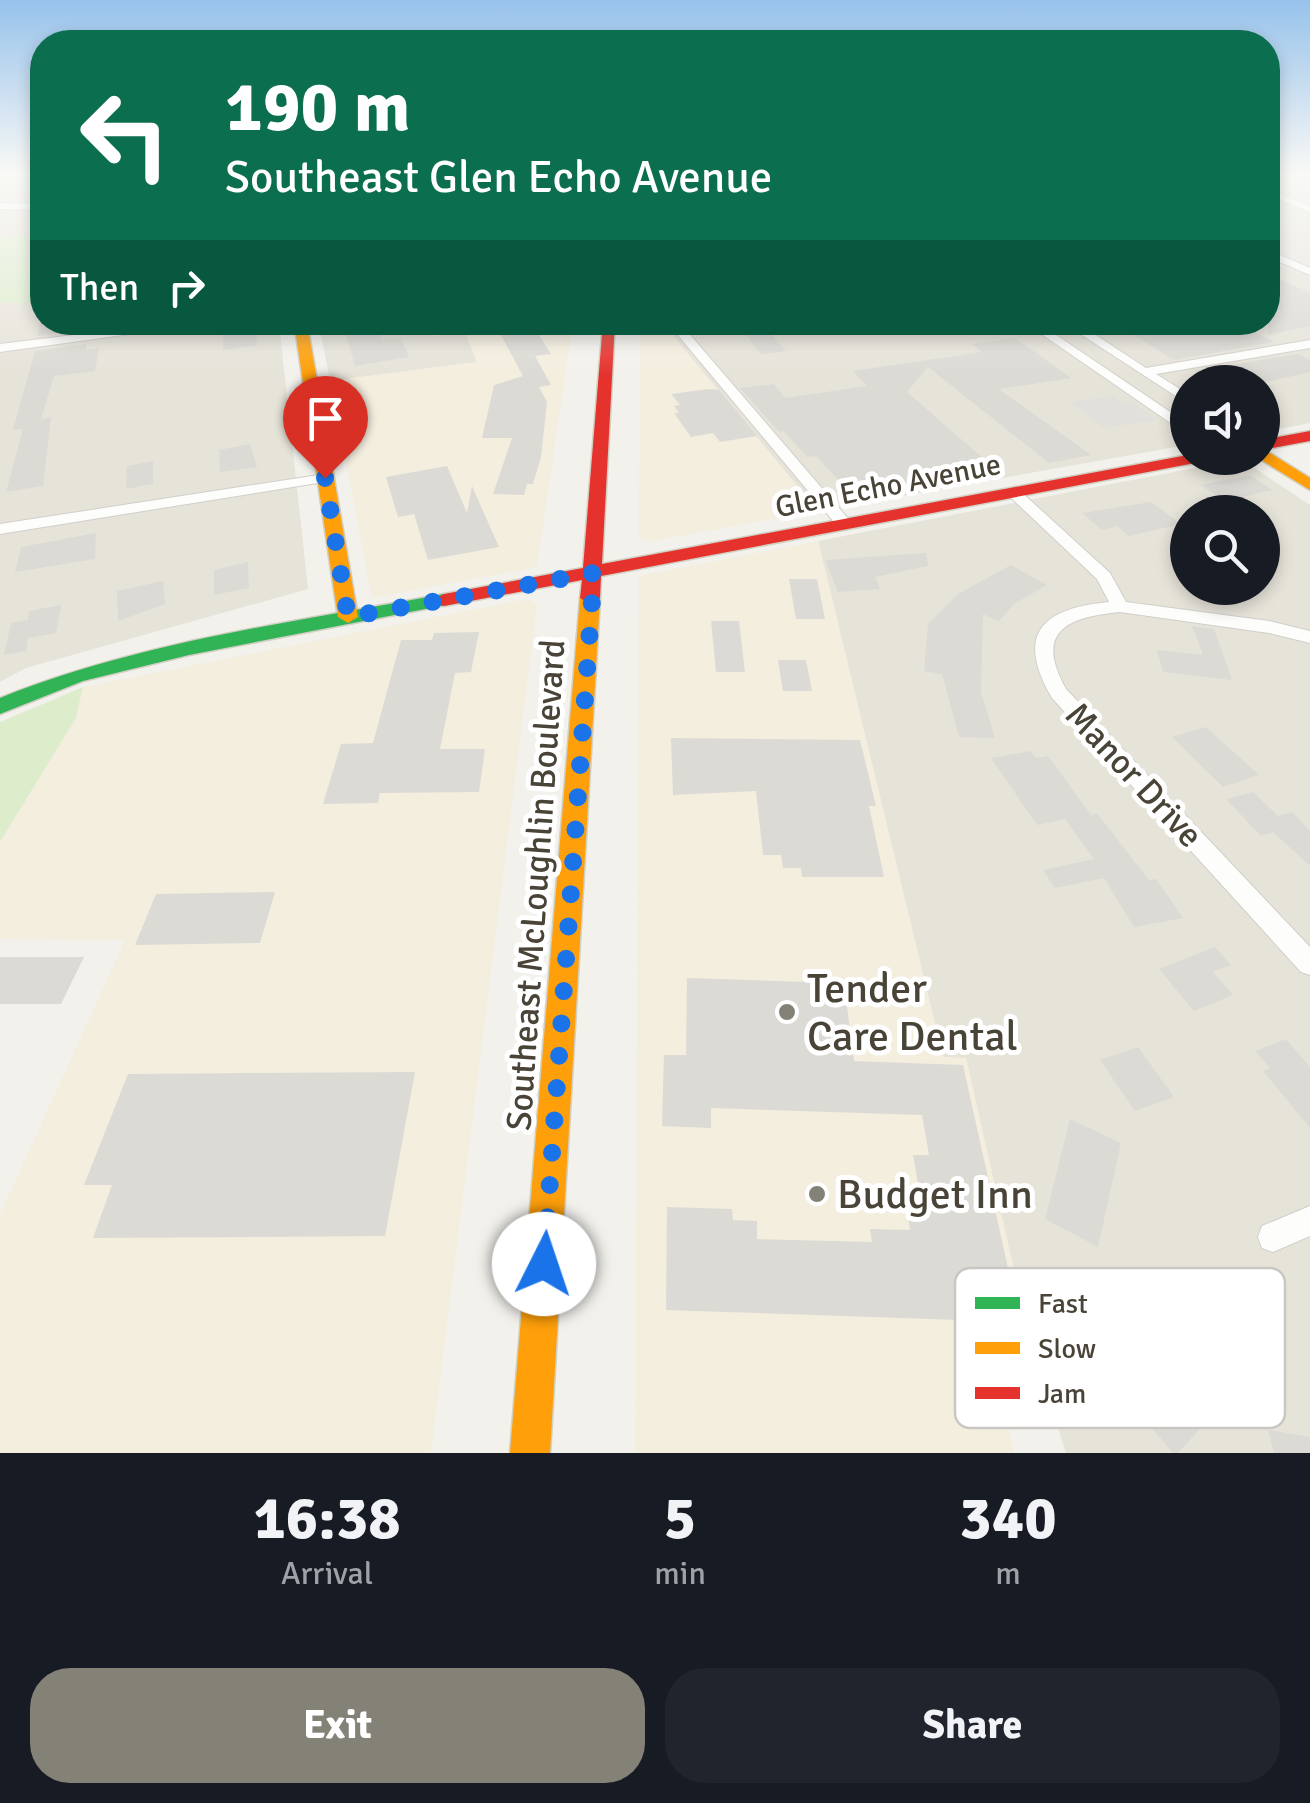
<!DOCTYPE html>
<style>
:root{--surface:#171b24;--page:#20242c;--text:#f1f3f6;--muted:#9ea1a6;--accent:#848176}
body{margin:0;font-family:Signika,sans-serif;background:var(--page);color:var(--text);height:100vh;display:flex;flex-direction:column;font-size:38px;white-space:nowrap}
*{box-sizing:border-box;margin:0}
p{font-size:32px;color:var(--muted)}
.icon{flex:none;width:55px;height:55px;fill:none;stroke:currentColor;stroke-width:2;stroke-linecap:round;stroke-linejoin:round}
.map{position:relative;height:1453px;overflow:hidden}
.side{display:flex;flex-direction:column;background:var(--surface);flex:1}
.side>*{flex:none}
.guide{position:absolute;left:30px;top:30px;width:1250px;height:305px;border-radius:40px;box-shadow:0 5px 15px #0003;background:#0b6e4f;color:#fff;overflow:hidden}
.buttons{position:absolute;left:1170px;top:365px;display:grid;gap:20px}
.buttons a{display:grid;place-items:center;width:110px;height:110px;border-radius:50%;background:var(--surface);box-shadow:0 5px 15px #0003;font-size:50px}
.pin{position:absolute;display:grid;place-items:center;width:85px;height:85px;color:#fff;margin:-102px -42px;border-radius:50% 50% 50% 0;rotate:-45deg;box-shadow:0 0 10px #0007}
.pin .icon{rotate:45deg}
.me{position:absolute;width:110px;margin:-55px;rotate:4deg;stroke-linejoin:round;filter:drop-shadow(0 0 8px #0008)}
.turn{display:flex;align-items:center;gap:35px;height:210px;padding:0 30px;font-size:45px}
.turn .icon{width:130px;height:130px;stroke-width:2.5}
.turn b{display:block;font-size:70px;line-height:85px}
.then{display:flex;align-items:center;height:95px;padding:0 30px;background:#0003;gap:20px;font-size:38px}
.eta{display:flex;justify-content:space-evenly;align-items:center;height:170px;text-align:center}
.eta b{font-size:60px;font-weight:700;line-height:70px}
.primary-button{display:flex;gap:20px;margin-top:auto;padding:20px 30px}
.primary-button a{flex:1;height:115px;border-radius:40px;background:var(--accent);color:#fff;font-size:40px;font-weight:700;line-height:115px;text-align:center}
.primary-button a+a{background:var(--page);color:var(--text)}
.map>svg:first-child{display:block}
.residential{fill:#e6e3d9;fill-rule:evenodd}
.commercial{fill:#f4eedf}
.green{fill:#ddedcc}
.parking{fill:#e1e0dc}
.building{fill:#dcdad5}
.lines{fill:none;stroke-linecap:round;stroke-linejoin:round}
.street-casing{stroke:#d0cfca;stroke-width:2}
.fast-casing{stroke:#d2cfc3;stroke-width:3}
.slow-casing{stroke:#d2cfc3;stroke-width:3}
.jam-casing{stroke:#d2cfc3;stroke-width:3}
.street{fill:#fdfdfc;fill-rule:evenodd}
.fast{fill:#30b455;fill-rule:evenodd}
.slow{fill:#ff9f0a;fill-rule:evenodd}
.jam{fill:#e5322d;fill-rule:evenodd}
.route{stroke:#1a73e8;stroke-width:18;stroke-dasharray:0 32.4}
.poi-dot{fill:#848176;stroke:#fff;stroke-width:4}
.labels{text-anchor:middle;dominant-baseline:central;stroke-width:10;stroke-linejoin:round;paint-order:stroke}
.far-street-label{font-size:30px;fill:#494437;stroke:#fff}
.street-label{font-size:35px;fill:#494437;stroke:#fff}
.near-poi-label{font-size:42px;fill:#494437;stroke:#fff;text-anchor:start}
.key{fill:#fff;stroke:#c8c7c3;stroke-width:2.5}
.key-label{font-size:28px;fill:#494437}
</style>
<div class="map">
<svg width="1310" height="1453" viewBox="0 0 1310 1453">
<rect width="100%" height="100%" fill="#f2f1ec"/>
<!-- residential -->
<path class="residential" d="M0,173H42V238L0,236Z
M1268,173H1310V423L1263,432L1262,382H1188L1187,445L818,511L662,323L1268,322Z
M0,303H42V322L279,323L308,589L26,668L0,682Z
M319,323H426L432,336L465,332L477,362L330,381Z
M1241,459L1310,505V1453H1066L1030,1341L966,1059L943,1057L818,541ZM1188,512H1262V588H1188Z"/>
<!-- commercial -->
<path class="commercial" d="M426,323H573L537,567L372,598L330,381L477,362L465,332L432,336Z
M665,326L818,511L652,541L639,538L640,328Z
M818,541L943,1057L966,1058L1030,1341L992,1340L1014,1453H635L639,576Z
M527,599L537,604L431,1453H0V1214L125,940L0,939V842L76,718L83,687Z"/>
<!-- green -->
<path class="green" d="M0,236L42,238V303H0Z
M83,687L76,718L0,842V722Z"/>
<!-- parking -->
<path class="parking" d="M1113,396L1124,404L1133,403L1157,420L1104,428L1071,402Z"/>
<!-- building -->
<path class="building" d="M1268,274L1310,293V326L1268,335Z
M40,322H88L87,330L37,336Z
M342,322H375L382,340L401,338L409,357L355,366Z
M494,322H531L551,354L535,356L551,385L539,387L547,402L541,457L533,484H527L524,495L493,494L512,438H482L494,385L523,376Z
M736,322H761L786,351L761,354Z
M1113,322H1234L1274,342L1174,360Z
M255,326L257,345L223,350V329Z
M1015,338L1071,378L999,389L1091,455L1049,463L928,367L907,392L992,466L852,495L816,456L807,457L784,431L779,432L740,388L774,384L785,398L867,386L853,371L982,352L972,344Z
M86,344V350L99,348L95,371L54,376L41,419L51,417L43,486L6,492L23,429L13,430L35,351Z
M1298,354L1310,360V372L1262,383L1214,382L1194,371Z
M708,389L719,390L757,436L720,442L713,433L691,437L674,413H679L674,406L680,405L671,394Z
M250,444L257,467L220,472L219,450Z
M153,461V484L126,489L127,466Z
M447,466L467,513L472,486L499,547L428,560L414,514L398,517L386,477Z
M1250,475L1272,490L1224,501L1201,485Z
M1151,502L1181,524L1129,536L1117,526L1102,530L1082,513Z
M96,533L95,559L15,572L21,547Z
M926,553L928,566L875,577L880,589L838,592L825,560Z
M248,562L249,588L214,595V570Z
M1011,565L1047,585L1014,604L999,621L983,614L981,692L995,738L959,737L942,674L924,671L928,624L958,594Z
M789,579H817L825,619H796Z
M163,581L165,604L118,621L117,591Z
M61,605L56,633L28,638L26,651L4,655L11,623L28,620L29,611Z
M711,621H739L745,672H716Z
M1192,626L1214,629L1232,680L1163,672L1157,650L1203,655Z
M479,632L471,672L455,673L440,749H485L479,792L380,793L378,803L323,804L341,744L373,743L401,640H432L434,633Z
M778,660H806L812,691H783Z
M1206,727L1259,775L1223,787L1172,737Z
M671,738L860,740L876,806H869L884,877H802L801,868H783L781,855H763L756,791L673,795Z
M1031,751L1036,758L1048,756L1091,815L1097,813L1149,880L1156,879L1183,918L1134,927L1104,878L1055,888L1043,870L1094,859L1065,819L1037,825L991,758Z
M1253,792L1278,816L1292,812L1310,831V866L1273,832L1261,836L1226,799Z
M275,892L260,943L135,945L156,894Z
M1215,947L1231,965L1213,972L1233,995L1194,1011L1159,969Z
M0,957H84L61,1004H0Z
M687,978L844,983L854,1061L963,1065L1020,1322L666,1310L667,1207L732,1209L733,1220L757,1221V1239L872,1242L870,1229L910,1230L904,1189L919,1190L913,1155H929L922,1115L711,1108V1128L662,1126L664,1055H686Z
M1286,1039L1310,1067V1128L1263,1071L1270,1068L1255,1051Z
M1138,1047L1174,1097L1135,1111L1100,1060Z
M415,1072L385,1236L93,1238L112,1185H84L128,1074Z
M1070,1119L1121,1143L1098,1247L1045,1219Z
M1128,1304L1220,1407L1178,1453H1173L1083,1346Z
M1268,1430L1310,1437V1453H1274Z"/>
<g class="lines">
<!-- street casing -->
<g class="street-casing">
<path id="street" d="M1268,189L1310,206V212L1268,195Z
M0,203L42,204V210L0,209Z
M1268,250L1310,268V275L1268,257Z
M180,322H217L0,352V344Z
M667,322H679L851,522V528H839Z
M1024,322H1037L1188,424V435Z
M1062,322H1076L1146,368L1310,340V348L1156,374L1188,394V404Z
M325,474L330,475V481L0,534V524Z
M1014,488L1019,490L1110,573L1126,602L1269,621L1310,631V643L1269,633L1120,612C1066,617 1034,632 1066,689L1310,947V975L1301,972L1052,698C1015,635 1041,608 1109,602L1097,579L1009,496V490Z
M1310,1206V1236L1273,1252L1262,1248L1258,1237L1262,1226Z"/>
</g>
<!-- fast casing -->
<g class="fast-casing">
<path id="fast" d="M444,594L454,600L451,604L189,655L83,681L0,714V698C142,641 295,622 444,594Z"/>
</g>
<!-- slow casing -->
<g class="slow-casing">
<path id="slow" d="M294,322H307L358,617L348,623L338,617Z
M1262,448L1310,478V490L1258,458H1262Z
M590,592L600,598L550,1453H510L580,598Z"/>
</g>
<!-- jam casing -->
<g class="jam-casing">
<path id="jam" d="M603,322H615L602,564L1188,455V458H1203L1195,463L601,576L600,598L590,604L580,598L582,580L444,606L437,604L434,600L444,594L583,568Z
M1310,431V441L1262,450V440Z"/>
</g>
<!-- street -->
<use href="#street" class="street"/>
<!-- fast -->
<use href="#fast" class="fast"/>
<!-- slow -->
<use href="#slow" class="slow"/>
<!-- jam -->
<use href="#jam" class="jam"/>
</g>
<!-- sky -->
<linearGradient id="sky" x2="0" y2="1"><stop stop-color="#97c2eb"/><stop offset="0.46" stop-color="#f9f9f6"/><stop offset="1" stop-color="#f9f9f6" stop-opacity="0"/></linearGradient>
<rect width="1310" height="376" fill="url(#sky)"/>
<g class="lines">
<!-- route -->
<path class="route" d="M325,478L348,617L594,573L544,1264"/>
</g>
<!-- markers -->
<g class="poi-dot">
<circle cx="787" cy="1012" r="10"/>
<circle cx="817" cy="1194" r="10"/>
</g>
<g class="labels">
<!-- far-street labels -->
<g class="far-street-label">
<text transform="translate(888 486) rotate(-11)">Glen Echo Avenue</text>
</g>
<!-- street labels -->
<g class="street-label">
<text transform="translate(1134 775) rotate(47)">Manor Drive</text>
<text transform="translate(536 885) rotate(-86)">Southeast McLoughlin Boulevard</text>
</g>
<!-- near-poi labels -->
<g class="near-poi-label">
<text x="807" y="988">Tender<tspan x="807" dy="48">Care Dental</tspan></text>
<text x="837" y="1194">Budget Inn</text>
</g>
</g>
<!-- legend -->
<rect x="955" y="1268" width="330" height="160" rx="15" class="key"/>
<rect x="975" y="1297" width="45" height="12" fill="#30b455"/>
<rect x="975" y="1342" width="45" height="12" fill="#ff9f0a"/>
<rect x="975" y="1387" width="45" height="12" fill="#e5322d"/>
<g class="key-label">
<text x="1038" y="1313">Fast</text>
<text x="1038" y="1358">Slow</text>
<text x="1038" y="1403">Jam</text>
</g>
</svg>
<div class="buttons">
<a><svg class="icon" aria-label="sound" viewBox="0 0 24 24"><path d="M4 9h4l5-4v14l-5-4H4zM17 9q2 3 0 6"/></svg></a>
<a><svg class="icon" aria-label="search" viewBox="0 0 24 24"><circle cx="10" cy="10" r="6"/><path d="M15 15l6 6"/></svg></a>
</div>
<div class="pin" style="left:325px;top:478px;background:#d93025"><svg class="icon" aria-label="arrive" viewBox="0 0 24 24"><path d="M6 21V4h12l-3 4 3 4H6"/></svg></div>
<svg class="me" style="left:544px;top:1264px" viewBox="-20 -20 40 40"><circle r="19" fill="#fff"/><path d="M0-13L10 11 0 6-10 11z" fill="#1a73e8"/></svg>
<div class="guide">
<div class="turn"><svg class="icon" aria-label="left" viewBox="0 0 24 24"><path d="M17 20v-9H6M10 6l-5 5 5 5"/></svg><div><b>190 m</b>Southeast Glen Echo Avenue</div></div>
<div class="then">Then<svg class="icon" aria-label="right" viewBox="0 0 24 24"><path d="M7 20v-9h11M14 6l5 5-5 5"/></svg></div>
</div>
</div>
<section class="side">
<div class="eta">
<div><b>16:38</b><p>Arrival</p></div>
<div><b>5</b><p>min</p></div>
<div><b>340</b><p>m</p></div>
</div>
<div class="primary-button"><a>Exit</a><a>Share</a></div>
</section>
